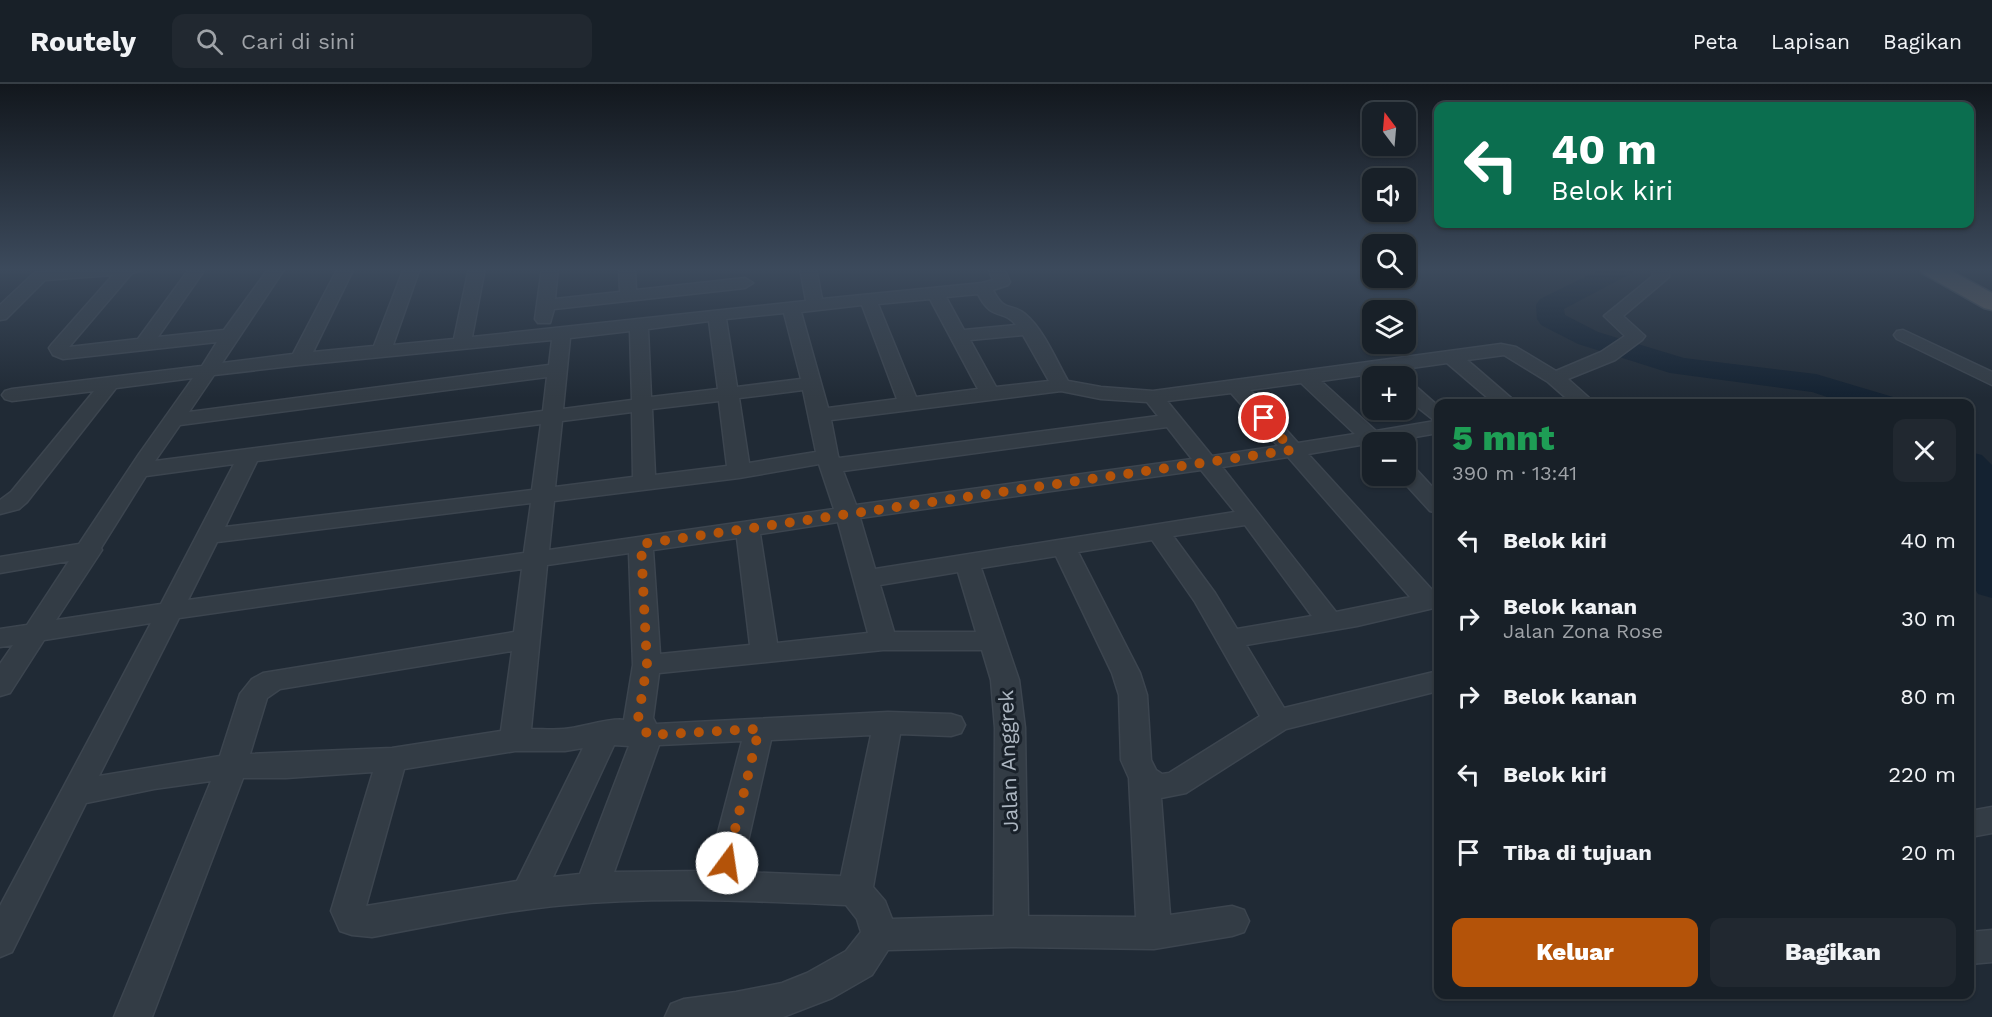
<!DOCTYPE html>
<html lang="id">
<meta charset="utf-8">
<style>
:root{--surface:#182028;--page:#212830;--text:#f1f3f6;--muted:#9fa3a8;--line:#363e45;--accent:#b45309}
body{margin:0;font-family:"Work Sans",sans-serif;background:var(--page);color:var(--text);height:100vh;display:flex;flex-direction:column;font-size:22px;white-space:nowrap}
*{box-sizing:border-box;margin:0}
p{font-size:20px;color:var(--muted)}
.icon{flex:none;width:33px;height:33px;fill:none;stroke:currentColor;stroke-width:2;stroke-linecap:round;stroke-linejoin:round}
.map{position:relative;flex:1;overflow:hidden}
.drawer{position:absolute;left:1434px;top:315px;width:540px;height:600px;display:flex;flex-direction:column;background:var(--surface);border-radius:12px;box-shadow:0 2px 4px #0004,0 0 0 2px var(--line)}
.drawer>*{flex:none}
.banner{position:absolute;left:1434px;top:18px;width:540px;height:126px;border-radius:12px;box-shadow:0 2px 4px #0004,0 0 0 2px var(--line);background:#0b6e4f;color:#fff;overflow:hidden}
.needle{width:39px;rotate:344deg}
.tools{position:absolute;left:1362px;top:18px;display:grid;gap:12px}
.tools a{display:grid;place-items:center;width:54px;height:54px;border-radius:12px;background:var(--surface);box-shadow:0 2px 4px #0004,0 0 0 2px var(--line);font-size:30px}
.pin{position:absolute;display:grid;place-items:center;width:51px;height:51px;color:#fff;margin:-26px;border:3px solid #fff;border-radius:50%;box-shadow:0 2px 6px #0007}
.me{position:absolute;width:66px;margin:-33px;rotate:14deg;stroke-linejoin:round;filter:drop-shadow(0 0 4px #0008)}
.turn{display:flex;align-items:center;gap:21px;height:126px;padding:0 18px;font-size:27px}
.turn .icon{width:78px;height:78px;stroke-width:2.5}
.turn b{display:block;font-size:42px;line-height:51px}
.round{display:grid;place-items:center;flex:none;width:63px;height:63px;border-radius:12px;background:var(--page)}
.head{display:flex;align-items:center;justify-content:space-between;height:102px;padding:0 18px}
h1{font-size:36px;font-weight:800;line-height:45px;color:#1e9e55}
.button{display:flex;gap:12px;margin-top:auto;padding:12px 18px}
.button a{flex:1;height:69px;border-radius:12px;background:var(--accent);color:#fff;font-size:24px;font-weight:800;line-height:69px;text-align:center}
.button a+a{background:var(--page);color:var(--text)}
ul{padding:0;list-style:none}
li{display:flex;align-items:center;gap:18px;height:78px;padding:0 18px}
li div{flex:1}
li b{display:block;font-size:22px}
li em{font-style:normal}
header{display:flex;align-items:center;gap:36px;box-sizing:border-box;height:84px;padding:0 30px;background:var(--surface);border-bottom:2px solid var(--line)}
header strong{font-size:28px}
nav{display:flex;gap:33px;margin-inline-start:auto;font-size:21px}
.search{width:420px;height:54px;background:var(--page);display:flex;align-items:center;gap:15px;box-sizing:border-box;padding:0 21px;border-radius:12px;color:var(--muted);font-size:22px}
.map>svg:first-child{display:block}
.lines{fill:none;stroke-linecap:round;stroke-linejoin:round}
.river{fill:#142231;fill-rule:evenodd}
.minor-casing{stroke:#3c454f;stroke-width:3}
.trunk-casing{stroke:#3e4750;stroke-width:3}
.minor{fill:#333c45;fill-rule:evenodd}
.trunk{fill:#5e5c5b;fill-rule:evenodd}
.route{stroke:#b45309;stroke-width:10;stroke-dasharray:0 18}
.labels{text-anchor:middle;dominant-baseline:central;stroke-width:6;stroke-linejoin:round;paint-order:stroke}
.near-street-label{font-size:21px;fill:#adb7c2;stroke:#19212a}
</style>
<header>
<strong>Routely</strong>
<div class="search"><svg class="icon" aria-label="search" viewBox="0 0 24 24"><circle cx="10" cy="10" r="6"/><path d="M15 15l6 6"/></svg>Cari di sini</div>
<nav><a>Peta</a><a>Lapisan</a><a>Bagikan</a></nav>
</header>
<div class="map">
<svg width="1992" height="933" viewBox="0 0 1992 933">
<rect width="100%" height="100%" fill="#202a35"/>
<g class="lines">
<!-- river -->
<path class="river" d="M1603,184H1636L1632,189L1564,225L1565,231L1598,248L1684,274L1816,290L1893,313L1898,320H1848L1812,308L1670,289L1578,260L1541,241L1537,235L1536,221L1540,215Z
M1970,368L1982,371L1992,381V514L1978,510L1970,497V420L1976,406L1970,399Z"/>
<!-- minor casing -->
<g class="minor-casing">
<path id="minor" d="M80,184H142L140,187L132,189L69,263L138,255L190,184H206L158,253L224,246L269,184H285L222,279L293,270L338,184H354L313,268L374,262L404,184H420L393,261L454,255L469,184H485L472,253L806,217L800,184H816L822,215L982,199L993,196L988,184H1004L1010,198L1008,201L993,206C1005,230 1011,218 1025,230C1044,246 1056,276 1068,297L1101,303L1153,307L1501,260L1516,263L1556,287L1601,268L1625,252L1604,232L1653,192L1652,184H1668L1669,193L1623,232L1645,252L1642,256L1615,276L1568,295L1596,320H1573L1548,298L1504,271L1467,276L1518,320H1495L1447,279L1397,286L1402,292H1382L1377,289L1321,297L1376,347L1435,337L1406,314V298L1413,300L1438,322V349L1386,358H1372V363L1366,360L1308,370L1434,508L1438,507V523L1357,542L1246,561L1284,624L1438,587V607L1286,645L1186,709L1161,714L1170,831L1232,822L1244,826L1249,837L1244,848L1232,852L1154,865L1011,863L888,866L872,891L832,914L783,933H665L671,920L684,915L736,908L782,899L807,889L846,867L861,848L857,835L846,821C753,817 658,812 565,821C500,827 436,841 372,853L352,851L340,847L331,827L373,688L286,694H243L152,933H114L211,697L154,705L86,719L12,868L0,873V822L151,539L44,556L10,609L0,612V580L13,561L0,563V545L27,541L69,477L0,489V473L79,460L139,370L193,294L116,304L27,418L19,425L0,430V416L11,408L94,307L12,317L5,315L2,311L5,307L12,305L202,282L217,258L63,275L53,271L49,264L52,260L113,191L45,196L6,235L0,236V221L34,189ZM978,210C992,238 1003,224 1016,241L964,246L946,213ZM930,215L978,305L916,313L878,220ZM862,221L897,315L828,324L801,228ZM784,229L801,295L737,303L726,235ZM709,237L718,305L651,313L648,245ZM630,247L632,316L563,325L570,254ZM1023,251L1049,297L996,303L970,256ZM552,256L549,281L189,328L214,291L300,281ZM547,293L543,327L155,377L180,341ZM1301,299L1355,350L1298,359L1250,306ZM803,306L816,368L749,379L739,314ZM1061,307L1101,315L1147,318L1158,332L839,374L838,372L831,336ZM1231,309L1278,362L1212,372L1167,317ZM719,317L727,382L655,391L652,325ZM632,328L633,393L555,403L562,337ZM541,340L532,406L225,443L257,377ZM1167,343L1192,375L856,421L843,387ZM1288,373L1410,513L1336,528L1222,383ZM234,380L161,520L56,536L102,466L101,464L146,392ZM819,380L834,425L549,466L554,417L739,394ZM1201,386L1235,428L875,485L860,434ZM531,419L524,469L188,516L217,458ZM838,438L868,549L777,559L760,450ZM1245,441L1312,532L1237,545L1215,509L1173,452ZM737,454L750,561L660,570L653,466ZM1152,456L1195,518L1260,632L1169,689L1162,690L1156,686L1151,676L1147,611L1140,589L1078,468ZM629,469L633,581L624,636C612,633 580,644 564,645C553,646 542,645 531,645L547,481ZM1056,472L1112,589L1119,611L1121,676L1129,694L1136,833L1028,832L1025,644L1019,596L981,484ZM522,485L514,548L263,589L252,595L240,610L220,672L99,692L179,534ZM958,488L976,548H894L880,501ZM883,566H982L991,596L995,644L994,832L892,835L885,817L873,803L900,650L951,652L961,649L965,641L961,633L951,630L888,628L656,640L653,634L659,589ZM512,567L501,647L392,664L250,670L267,614L280,605ZM871,651L841,792L741,788L771,656ZM742,657L708,787L614,788L659,661ZM614,661L629,662L580,790L553,793ZM583,664L517,797L366,822L404,685L515,667H565Z
M542,184H558L555,215L620,208L619,184H635L636,206L745,194L753,199L745,204L554,225L550,239H538L535,235Z
M1903,246L1992,288V301L1897,255L1894,251L1897,247Z
M1406,381L1414,383L1438,409V429L1430,427L1398,392H1406Z
M1992,723V749L1970,753V727Z
M1992,846V878L1970,880V848Z"/>
</g>
<!-- trunk casing -->
<g class="trunk-casing">
<path id="trunk" d="M1919,184H1946L1992,209V226L1984,224L1922,189Z"/>
</g>
<!-- minor -->
<use href="#minor" class="minor"/>
<!-- trunk -->
<use href="#trunk" class="trunk"/>
</g>
<!-- sky -->
<linearGradient id="sky" x2="0" y2="1"><stop stop-color="#12171d"/><stop offset="0.59" stop-color="#3c4a5c"/><stop offset="1" stop-color="#3c4a5c" stop-opacity="0"/></linearGradient>
<rect width="1992" height="314" fill="url(#sky)"/>
<g class="lines">
<!-- route -->
<path class="route" d="M727,779L759,645L648,651L638,635L647,581L641,460L1292,366L1264,334"/>
</g>
<g class="labels">
<!-- near-street labels -->
<g class="near-street-label">
<text transform="translate(1008 677) rotate(-92)">Jalan Anggrek</text>
</g>
</g>
</svg>
<div class="tools">
<a><svg class="needle" viewBox="-14 -14 28 28"><path d="M0-13l5 13h-10z" fill="#e53935"/><path d="M0 13l5-13h-10z" fill="#9fa3a8"/></svg></a>
<a><svg class="icon" aria-label="sound" viewBox="0 0 24 24"><path d="M4 9h4l5-4v14l-5-4H4zM17 9q2 3 0 6"/></svg></a>
<a><svg class="icon" aria-label="search" viewBox="0 0 24 24"><circle cx="10" cy="10" r="6"/><path d="M15 15l6 6"/></svg></a>
<a><svg class="icon" aria-label="layers" viewBox="0 0 24 24"><path d="M12 4l9 5-9 5-9-5zM3 14l9 5 9-5"/></svg></a>
<a>+</a>
<a>−</a>
</div>
<div class="pin" style="left:1264px;top:334px;background:#d93025"><svg class="icon" aria-label="arrive" viewBox="0 0 24 24"><path d="M6 21V4h12l-3 4 3 4H6"/></svg></div>
<svg class="me" style="left:727px;top:779px" viewBox="-20 -20 40 40"><circle r="19" fill="#fff"/><path d="M0-13L10 11 0 6-10 11z" fill="#b45309"/></svg>
<div class="banner">
<div class="turn"><svg class="icon" aria-label="left" viewBox="0 0 24 24"><path d="M17 20v-9H6M10 6l-5 5 5 5"/></svg><div><b>40 m</b>Belok kiri</div></div>
</div>
<section class="drawer">
<div class="head"><div><h1>5 mnt</h1><p>390 m · 13:41</p></div><a class="round"><svg class="icon" aria-label="close" viewBox="0 0 24 24"><path d="M6 6l12 12M18 6L6 18"/></svg></a></div>
<ul>
<li><svg class="icon" aria-label="left" viewBox="0 0 24 24"><path d="M17 20v-9H6M10 6l-5 5 5 5"/></svg><div><b>Belok kiri</b></div><em>40 m</em></li>
<li><svg class="icon" aria-label="right" viewBox="0 0 24 24"><path d="M7 20v-9h11M14 6l5 5-5 5"/></svg><div><b>Belok kanan</b><p>Jalan Zona Rose</p></div><em>30 m</em></li>
<li><svg class="icon" aria-label="right" viewBox="0 0 24 24"><path d="M7 20v-9h11M14 6l5 5-5 5"/></svg><div><b>Belok kanan</b></div><em>80 m</em></li>
<li><svg class="icon" aria-label="left" viewBox="0 0 24 24"><path d="M17 20v-9H6M10 6l-5 5 5 5"/></svg><div><b>Belok kiri</b></div><em>220 m</em></li>
<li><svg class="icon" aria-label="arrive" viewBox="0 0 24 24"><path d="M6 21V4h12l-3 4 3 4H6"/></svg><div><b>Tiba di tujuan</b></div><em>20 m</em></li>
</ul>
<div class="button"><a>Keluar</a><a>Bagikan</a></div>
</section>
</div>
